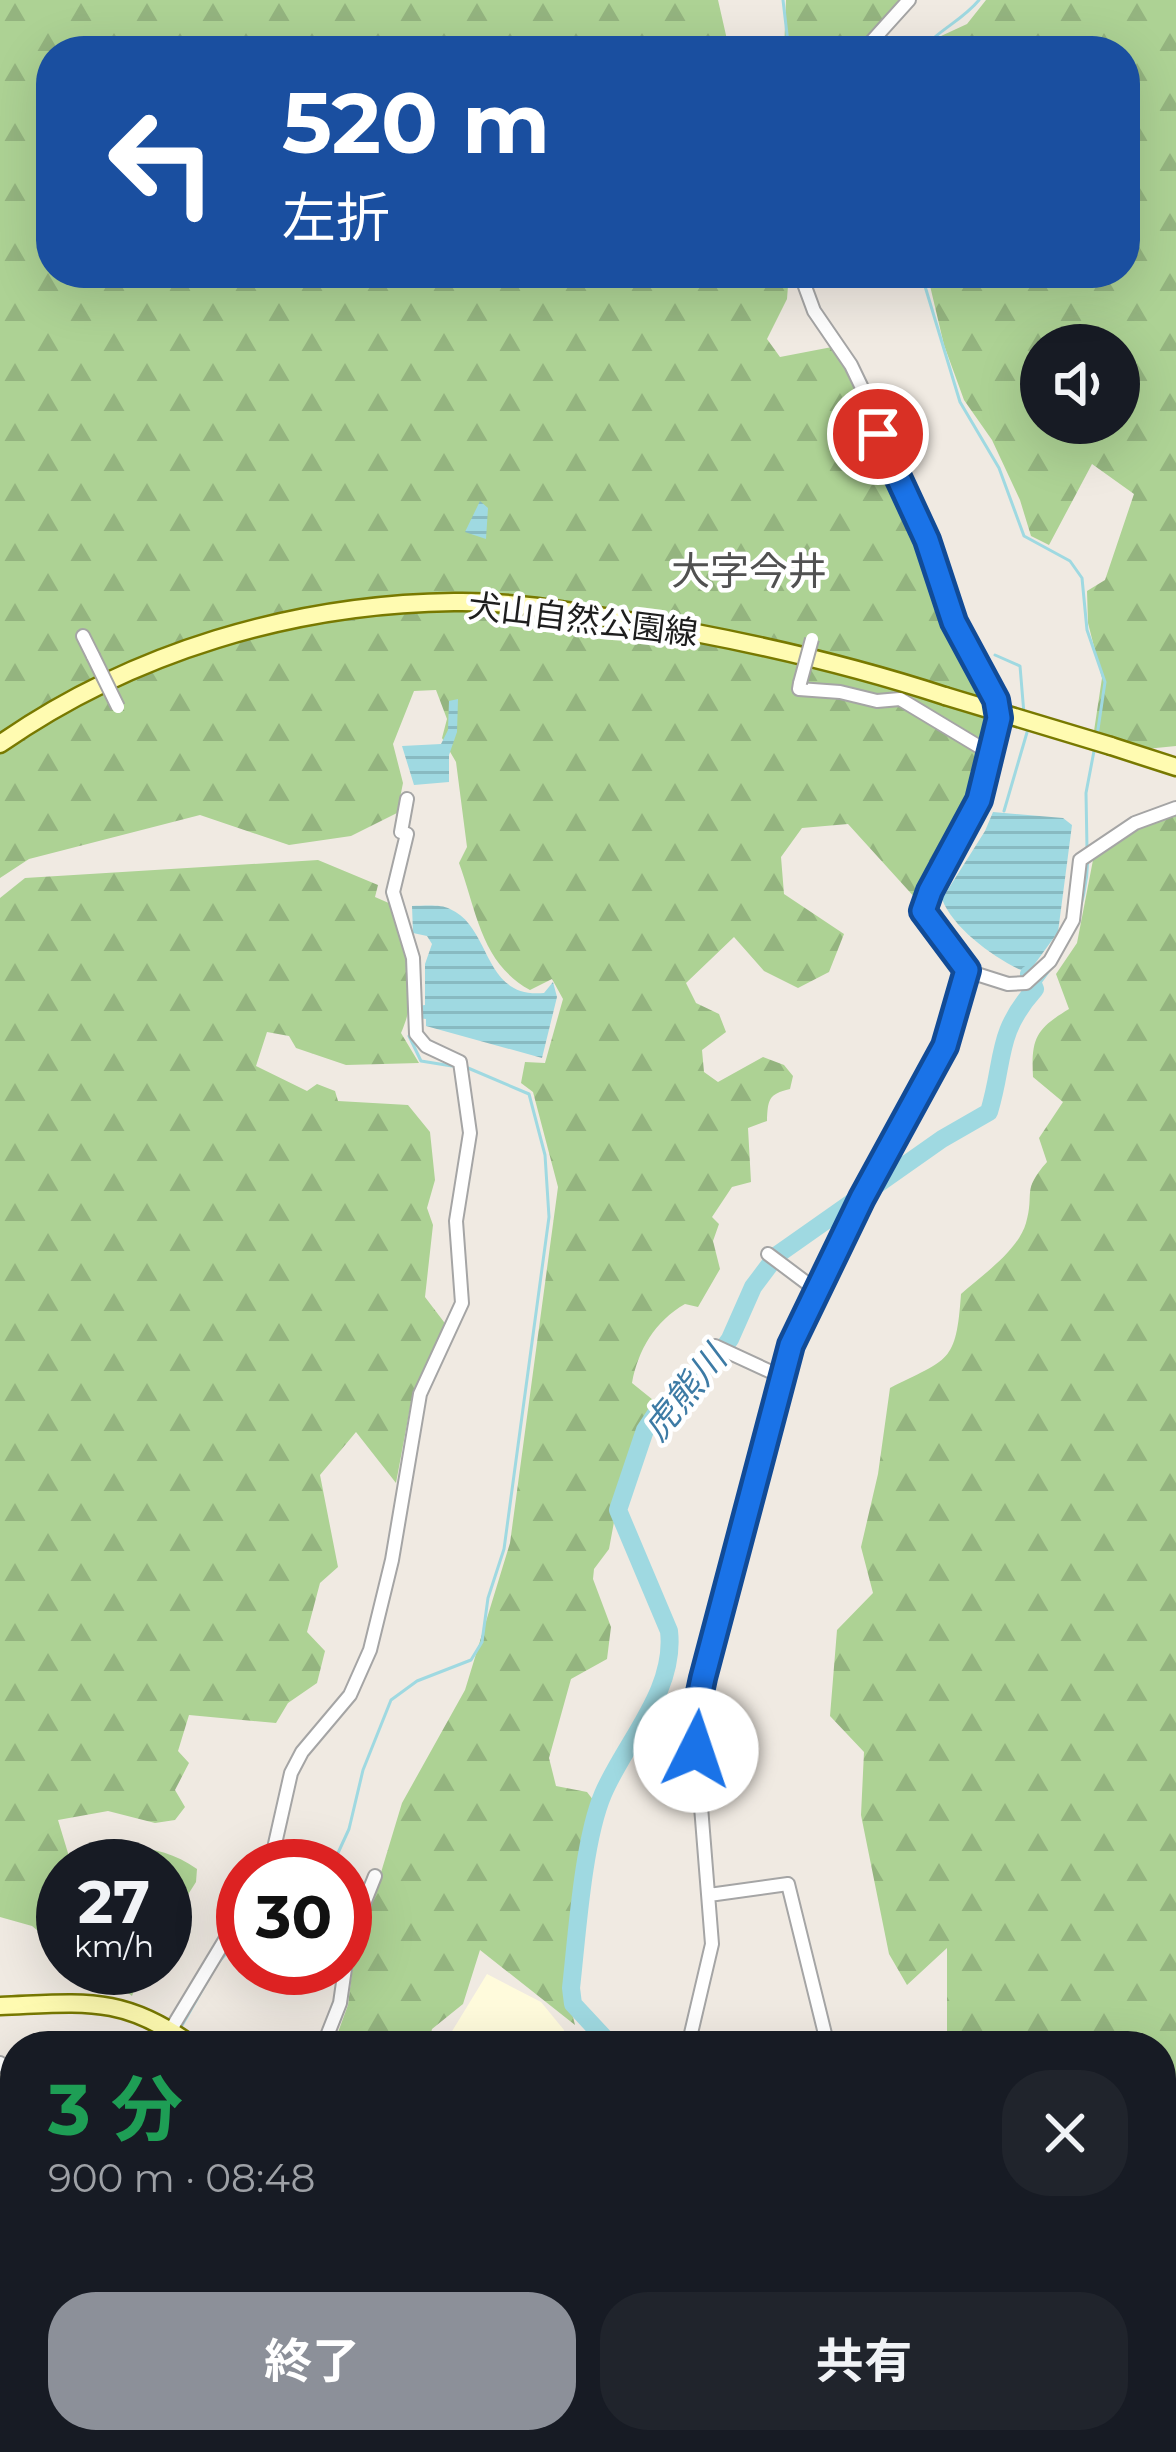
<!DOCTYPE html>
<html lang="ja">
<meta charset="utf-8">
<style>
:root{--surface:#171b24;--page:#20242c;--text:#f1f3f6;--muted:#9ea1a6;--accent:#8c9099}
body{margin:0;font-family:Montserrat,"Noto Sans JP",sans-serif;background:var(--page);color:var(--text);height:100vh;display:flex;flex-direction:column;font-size:45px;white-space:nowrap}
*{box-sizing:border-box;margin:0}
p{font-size:39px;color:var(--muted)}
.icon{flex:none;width:66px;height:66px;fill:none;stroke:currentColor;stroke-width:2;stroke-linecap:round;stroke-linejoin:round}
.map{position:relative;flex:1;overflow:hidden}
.details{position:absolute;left:0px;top:2031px;width:1176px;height:423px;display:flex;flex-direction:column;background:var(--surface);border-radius:48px 48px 0 0;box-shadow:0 12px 48px #0002}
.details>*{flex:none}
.banner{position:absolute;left:36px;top:36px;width:1104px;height:252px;border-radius:48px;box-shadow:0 12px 48px #0002;background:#1a4fa0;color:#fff;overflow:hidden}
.controls{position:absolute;left:1020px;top:324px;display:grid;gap:24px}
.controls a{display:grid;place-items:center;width:120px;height:120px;border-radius:50%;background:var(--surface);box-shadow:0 12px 48px #0002;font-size:60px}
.speed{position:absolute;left:36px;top:1839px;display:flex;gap:24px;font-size:60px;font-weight:700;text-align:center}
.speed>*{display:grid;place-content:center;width:156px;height:156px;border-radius:50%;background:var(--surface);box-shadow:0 12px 48px #0002;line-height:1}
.speed small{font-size:30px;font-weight:400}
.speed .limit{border:18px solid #d22;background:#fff;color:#111}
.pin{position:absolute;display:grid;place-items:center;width:102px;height:102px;color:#fff;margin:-51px;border:6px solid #fff;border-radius:50%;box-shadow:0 3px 12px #0007}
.me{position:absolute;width:132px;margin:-66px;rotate:4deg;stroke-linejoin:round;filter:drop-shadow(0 0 9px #0008)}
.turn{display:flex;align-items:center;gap:42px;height:252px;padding:0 48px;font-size:54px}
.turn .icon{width:156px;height:156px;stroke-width:2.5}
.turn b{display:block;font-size:84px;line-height:102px}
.round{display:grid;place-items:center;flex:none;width:126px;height:126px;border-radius:48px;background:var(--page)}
.overview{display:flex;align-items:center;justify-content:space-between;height:204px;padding:0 48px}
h1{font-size:72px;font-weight:700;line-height:90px;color:#1e9e55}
.cta{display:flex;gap:24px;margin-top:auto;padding:24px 48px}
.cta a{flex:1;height:138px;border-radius:48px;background:var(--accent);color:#fff;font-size:48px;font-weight:700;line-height:138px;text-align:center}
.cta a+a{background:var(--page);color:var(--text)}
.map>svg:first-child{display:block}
.education{fill:#fffbdc}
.farmland{fill:url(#farmland-rules)}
.forest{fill:url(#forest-firs);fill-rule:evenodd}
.water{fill:url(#water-rules)}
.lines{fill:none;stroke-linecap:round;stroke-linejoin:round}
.stream{stroke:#9fd9e1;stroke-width:3}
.river{stroke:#9fd9e1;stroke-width:18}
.street-casing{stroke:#a5a5a5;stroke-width:16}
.secondary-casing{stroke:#787900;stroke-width:21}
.street{stroke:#fff;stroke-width:12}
.secondary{stroke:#fffbb1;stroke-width:16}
.street-bridge-casing{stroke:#a5a5a5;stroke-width:16;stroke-linecap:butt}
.secondary-bridge-casing{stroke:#787900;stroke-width:21;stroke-linecap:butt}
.street-bridge{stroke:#fff;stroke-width:12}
.secondary-bridge{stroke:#fffbb1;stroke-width:16}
.route-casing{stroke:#114b97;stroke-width:30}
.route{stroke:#1a73e8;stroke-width:21}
.labels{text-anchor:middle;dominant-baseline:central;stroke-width:9;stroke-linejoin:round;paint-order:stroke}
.street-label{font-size:33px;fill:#1e1e1e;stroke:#fff}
.water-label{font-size:36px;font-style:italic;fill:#3d7ba5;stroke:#fff}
.quarter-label{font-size:39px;fill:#515151;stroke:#fff}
</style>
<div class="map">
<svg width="1176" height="2452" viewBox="0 0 1176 2452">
<defs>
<pattern id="farmland-rules" width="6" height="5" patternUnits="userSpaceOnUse" patternTransform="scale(3)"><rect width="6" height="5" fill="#f0efcc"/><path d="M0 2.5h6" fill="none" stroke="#cdccaf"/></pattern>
<pattern id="forest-firs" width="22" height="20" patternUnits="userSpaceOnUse" patternTransform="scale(3)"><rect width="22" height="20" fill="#add294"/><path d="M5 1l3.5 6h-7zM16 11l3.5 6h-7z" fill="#94b47f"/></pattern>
<pattern id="water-rules" width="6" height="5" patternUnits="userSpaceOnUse" patternTransform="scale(3)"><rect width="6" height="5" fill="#9fd9e1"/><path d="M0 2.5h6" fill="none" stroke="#88bac1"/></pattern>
</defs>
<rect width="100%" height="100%" fill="#f0eae2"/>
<!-- education -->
<path class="education" d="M487,1974L541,2002L564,2030L561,2046H443Z"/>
<!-- farmland -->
<path class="farmland" d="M0,2074L15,2086V2221L0,2213Z
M0,2245L15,2253V2351L0,2343Z
M140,2439H323L341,2452H157Z
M388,2439H496L493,2452H405Z"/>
<!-- forest -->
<path class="forest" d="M0,0H718L728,44L738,51H51V273H789L787,299L767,339L780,357L832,347L848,371L988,695L989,743L975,798L917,900L848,824L802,828L781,857L784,894L844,934L829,972L798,988L764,971L734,937L686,983L696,1003L719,1014L726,1032L702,1050L704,1072L718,1082L763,1057L784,1065L793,1076L790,1089C768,1094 768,1100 767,1121L748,1128L751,1182L732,1187L712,1217L719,1224L713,1241L720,1269L698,1307L685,1304C655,1321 638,1350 632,1383L658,1404L644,1425L619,1495L609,1549L594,1569L593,1579L611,1627L607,1659L571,1679L549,1758L556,1786L587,1792L597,1805L567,1993L575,2025L480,1950L463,2004L432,2029L428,2046H333L348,2005L353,1965L402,1803L465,1690L510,1543L558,1187L533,1092L521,1083L525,1062L545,1063L563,999L552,979L530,990C481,963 477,912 459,863L467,847L456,762L442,738L447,719L436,690L414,691L393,744L403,783L397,813L351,836L289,845L200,815L29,859L0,878Z
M786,0H899L858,51H784Z
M986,0H1176V746L1146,749L1094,731L1102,678L1088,623L1087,591L1105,580L1134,494L1092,464L1049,545L1031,536L1020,500L992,440L964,400L944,345L927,273H1125V51H933L941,36L967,24ZM1041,345H1119V423H1041Z
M1176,814V2313L1161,2306V2046H947V1948L907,1985L889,1954L861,1815L864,1752L830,1716L837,1630L873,1593L861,1547L878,1474L890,1388C949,1358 956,1364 961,1294C981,1276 1018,1251 1026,1223C1035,1192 1021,1191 1047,1162L1039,1138L1063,1102L1033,1077C1031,1038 1036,1029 1069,1009L1056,974L1077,943L1093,860L1113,841L1161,817Z
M318,860L378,885L375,897L391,904C406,951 422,985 401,1033L419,1063L346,1065L296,1048L289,1036L267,1032L256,1066L307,1091L317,1084L335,1091L338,1101L408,1105L430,1132L435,1180L427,1208L433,1225L425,1297L447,1326L413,1392L396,1483L356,1432L320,1475L338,1567L320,1583L307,1632L325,1651L317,1683L288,1703L276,1723L189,1715L178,1751L189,1763L175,1790L185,1807L175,1820L155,1823L108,1811L58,1820L71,1863C114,1842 156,1841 197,1869L196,1882L175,1915L165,1918V1866H63V1952L32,1926L0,1917V898L25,878Z
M83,1968H138L140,1973L132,1996L112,1981Z
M0,2357L15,2367V2439H34L21,2452H0Z
M941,2439H1115L1119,2452H955Z"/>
<!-- water -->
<path class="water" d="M480,501L488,508L486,539L465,532Z
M458,699L457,732L449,755V782L414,785L402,746L441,744L448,730L449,701Z
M993,812L1063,818L1072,825L1058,932L1026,976L1025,972C997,960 953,929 942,899L985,831Z
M412,906C424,906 440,904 450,909C492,927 482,999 544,993L553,982L557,997L542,1058L426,1026V1019L418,1018V1006L425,1005V964L432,944L427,936L413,933Z"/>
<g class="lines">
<!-- stream -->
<path class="stream" d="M783,0L789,51
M922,51C937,30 962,21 979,0
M921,273L960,402L999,468L1024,536L1070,561L1082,578L1087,630L1105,682L1097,736
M995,655L1020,666L1024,714
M1004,811L1028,729
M1087,849L1086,793L1094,751
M1035,989C1068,948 1086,912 1088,858
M409,1036L421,1061L452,1066
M332,1866L349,1829L363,1770L391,1700L417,1681L471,1660L482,1642L488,1598L504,1549L549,1217L545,1155L529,1094L468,1068
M217,1964L243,1934
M181,2027L209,1978"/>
<!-- river -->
<path class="river" d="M612,2046L573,2004L571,1988C577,1935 583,1841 603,1794C625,1742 676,1691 669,1631L618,1510L645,1430L659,1409L717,1357L730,1339L753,1287L777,1255L942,1139L989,1112C1005,1059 995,1034 1035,989L1029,974
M0,2227L15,2235
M361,2439L378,2452"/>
<!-- street casing -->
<g class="street-casing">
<path id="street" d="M863,51L909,0
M800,273L814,311L851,365L863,390L878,435L927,540L954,622L996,700L999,718L979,800L924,904L927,918L967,971L1008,984L1026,983L1050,961L1073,920L1080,860L1135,823L1176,808
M83,636L93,656
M800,683L799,689L840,692L877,701L900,699L993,755
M768,1254L816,1290
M715,1346L782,1377
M270,1866L291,1773L302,1752L350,1695L370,1650L392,1560L420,1394L462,1303L456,1221L470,1133L460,1062L426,1046L416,1034L413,958L393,892L407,834L401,832L407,799
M709,1895L788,1884L828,2046
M170,2031L243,1910
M323,2046L340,2003L349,1941L375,1876
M688,2046L712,1944L694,1719L736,1547L791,1345L862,1198L945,1045L967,971
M0,2063L15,2075
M0,2350L15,2359
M128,2439L145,2452
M553,2452L559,2439
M815,2452L819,2439"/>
</g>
<!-- secondary casing -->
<g class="secondary-casing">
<path id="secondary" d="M0,744C132,652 293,604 454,602C509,601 563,610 617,619C728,637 838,661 945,696
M1111,746L1176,767
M0,2006C83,2003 122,1994 193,2046
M758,2439L781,2452"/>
</g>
<!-- street -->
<use href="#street" class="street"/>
<!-- secondary -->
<use href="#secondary" class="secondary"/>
<!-- street-bridge casing -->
<g class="street-bridge-casing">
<path id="street-bridge" d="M93,656L118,707
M800,683L812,639"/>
</g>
<!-- secondary-bridge casing -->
<g class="secondary-bridge-casing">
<path id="secondary-bridge" d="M945,696L1111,746"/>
</g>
<!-- street-bridge -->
<use href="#street-bridge" class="street-bridge"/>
<!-- secondary-bridge -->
<use href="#secondary-bridge" class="secondary-bridge"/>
</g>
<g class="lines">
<!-- route casing -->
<g class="route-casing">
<path id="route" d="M696,1750L694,1720L703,1678L791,1345L862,1198L945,1046L967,970L923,911L930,891L979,800L999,718L996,700L954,622L927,540L878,434"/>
</g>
<!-- route -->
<use href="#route" class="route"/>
</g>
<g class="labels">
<!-- street labels -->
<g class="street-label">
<text transform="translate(583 619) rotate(7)">犬山自然公園線</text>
</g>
<!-- water labels -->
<g class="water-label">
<text transform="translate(684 1393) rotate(-51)">虎熊川</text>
</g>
<!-- quarter labels -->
<g class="quarter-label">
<text x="749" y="571">大字今井</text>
</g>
</g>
</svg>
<div class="controls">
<a><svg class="icon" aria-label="sound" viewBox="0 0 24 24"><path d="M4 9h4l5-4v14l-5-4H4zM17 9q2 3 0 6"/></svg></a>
</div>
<div class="speed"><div>27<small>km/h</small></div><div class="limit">30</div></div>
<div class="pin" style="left:878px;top:434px;background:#d93025"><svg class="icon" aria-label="arrive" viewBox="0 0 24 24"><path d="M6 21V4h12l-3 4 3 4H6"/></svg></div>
<svg class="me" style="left:696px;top:1750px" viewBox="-20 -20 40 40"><circle r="19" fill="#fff"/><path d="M0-13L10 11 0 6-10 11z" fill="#1a73e8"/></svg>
<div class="banner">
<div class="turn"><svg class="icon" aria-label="left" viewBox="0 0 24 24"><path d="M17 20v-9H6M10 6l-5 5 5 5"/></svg><div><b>520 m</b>左折</div></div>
</div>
<section class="details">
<div class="overview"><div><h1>3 分</h1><p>900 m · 08:48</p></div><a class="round"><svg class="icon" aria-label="close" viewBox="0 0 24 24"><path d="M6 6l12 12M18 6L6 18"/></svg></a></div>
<div class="cta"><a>終了</a><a>共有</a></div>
</section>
</div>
